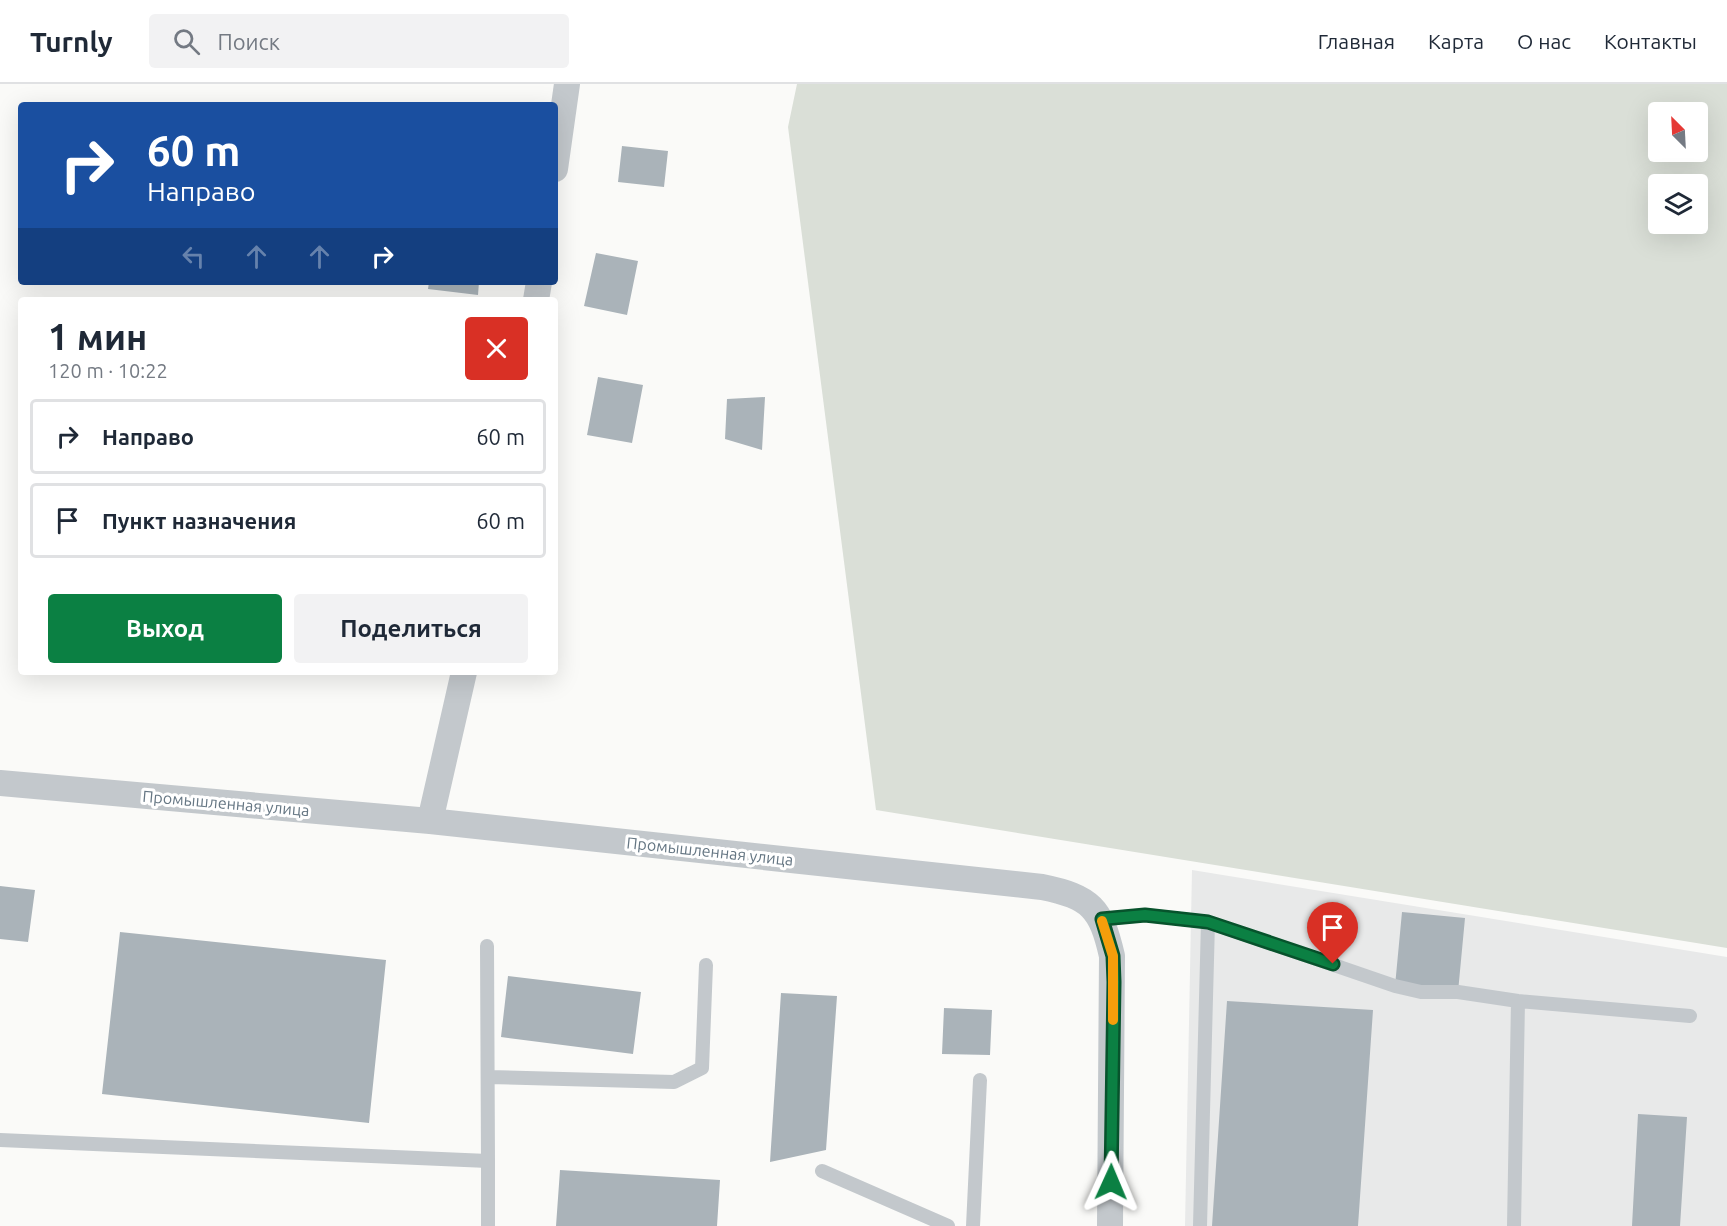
<!DOCTYPE html>
<html lang="ru">
<meta charset="utf-8">
<style>
:root{--surface:#fff;--page:#f2f2f3;--text:#1f2937;--muted:#747a83;--line:#e0e1e3;--accent:#0b8043}
body{margin:0;font-family:Ubuntu,sans-serif;background:var(--page);color:var(--text);height:100vh;display:flex;flex-direction:column;font-size:22px;white-space:nowrap}
*{box-sizing:border-box;margin:0}
p{font-size:20px;color:var(--muted)}
.icon{flex:none;width:33px;height:33px;fill:none;stroke:currentColor;stroke-width:2;stroke-linecap:round;stroke-linejoin:round}
.map{position:relative;flex:1;overflow:hidden}
.details{position:absolute;left:18px;top:213px;width:540px;height:378px;display:flex;flex-direction:column;background:var(--surface);border-radius:6px;box-shadow:0 6px 24px #0002}
.details>*{flex:none}
.banner{position:absolute;left:18px;top:18px;width:540px;height:183px;border-radius:6px;box-shadow:0 6px 24px #0002;background:#1a4fa0;color:#fff;overflow:hidden}
.needle{width:39px;rotate:336deg}
.buttons{position:absolute;left:1648px;top:18px;display:grid;gap:12px}
.buttons a{display:grid;place-items:center;width:60px;height:60px;border-radius:6px;background:var(--surface);box-shadow:0 6px 24px #0002;font-size:30px}
.pin{position:absolute;display:grid;place-items:center;width:51px;height:51px;color:#fff;margin:-62px -26px;border-radius:50% 50% 50% 0;rotate:-45deg;box-shadow:0 0 6px #0007}
.pin .icon{rotate:45deg}
.me{position:absolute;width:66px;margin:-33px;rotate:1deg;stroke-linejoin:round;filter:drop-shadow(0 0 4px #0008)}
.turn{display:flex;align-items:center;gap:21px;height:126px;padding:0 30px;font-size:27px}
.turn .icon{width:78px;height:78px;stroke-width:2.5}
.turn b{display:block;font-size:42px;line-height:51px}
.lanes{display:flex;align-items:center;height:57px;padding:0 30px;background:#0003;justify-content:center;gap:30px;direction:ltr}
.lanes .off{opacity:.35}
.round{display:grid;place-items:center;flex:none;width:63px;height:63px;border-radius:6px;background:var(--page)}
.headline{display:flex;align-items:center;justify-content:space-between;height:102px;padding:0 30px}
h1{font-size:36px;font-weight:600;line-height:45px}
.primary-button{display:flex;gap:12px;margin-top:auto;padding:12px 30px}
.primary-button a{flex:1;height:69px;border-radius:6px;background:var(--accent);color:#fff;font-size:24px;font-weight:600;line-height:69px;text-align:center}
.primary-button a+a{background:var(--page);color:var(--text)}
ul{padding:0;list-style:none}
li{display:flex;align-items:center;gap:18px;height:75px;margin:0 12px 9px;padding:0 18px;border:3px solid var(--line);border-radius:6px}
li div{flex:1}
li b{display:block;font-size:22px}
li em{font-style:normal}
header{display:flex;align-items:center;gap:36px;box-sizing:border-box;height:84px;padding:0 30px;background:var(--surface);border-bottom:2px solid var(--line)}
header strong{font-size:28px}
nav{display:flex;gap:33px;margin-inline-start:auto;font-size:21px}
.search{width:420px;height:54px;background:var(--page);display:flex;align-items:center;gap:15px;box-sizing:border-box;padding:0 21px;border-radius:6px;color:var(--muted);font-size:22px}
.map>svg:first-child{display:block}
.built{fill:#e8e9e9}
.green{fill:#dadfd7;fill-rule:evenodd}
.building{fill:#aab3b9}
.lines{fill:none;stroke-linecap:round;stroke-linejoin:round}
.service{stroke:#c3c8cc;stroke-width:14}
.minor{stroke:#c3c8cc;stroke-width:26}
.route-casing{stroke:#07532c;stroke-width:15}
.route{stroke:#0b8043;stroke-width:10}
.slow{stroke:#f59e0b;stroke-width:10}
.labels{text-anchor:middle;dominant-baseline:central;stroke-width:6;stroke-linejoin:round;paint-order:stroke}
.street-label{font-size:16px;fill:#657683;stroke:#fff}
</style>
<header>
<strong>Turnly</strong>
<div class="search"><svg class="icon" aria-label="search" viewBox="0 0 24 24"><circle cx="10" cy="10" r="6"/><path d="M15 15l6 6"/></svg>Поиск</div>
<nav><a>Главная</a><a>Карта</a><a>О нас</a><a>Контакты</a></nav>
</header>
<div class="map">
<svg width="1727" height="1142" viewBox="0 0 1727 1142">
<rect width="100%" height="100%" fill="#fafaf8"/>
<!-- built -->
<path class="built" d="M1192,786L1727,873V1142H1185Z"/>
<!-- green -->
<path class="green" d="M797,0H1727V864L876,726L788,43ZM1659,28H1698V68H1659ZM1659,100H1698V140H1659Z"/>
<!-- building -->
<path class="building" d="M622,62L668,67L664,103L618,98Z
M596,169L638,177L627,231L584,222Z
M429,198H479L478,211L428,205Z
M598,293L643,301L632,359L587,351Z
M765,313L762,366L725,355L727,315Z
M0,802L35,806L28,858L0,855Z
M1402,828L1465,834L1458,908L1395,902Z
M120,848L386,876L369,1039L102,1010Z
M508,892L641,908L633,970L501,953Z
M781,909L837,912L826,1066L770,1078Z
M1227,917L1373,926L1358,1142H1212Z
M944,924L992,926L990,971L942,970Z
M1638,1030L1687,1033L1680,1142H1632Z
M560,1086L720,1096L717,1142H556Z"/>
<g class="lines">
<!-- service -->
<path class="service" d="M1102,835L1145,831L1208,838L1395,902L1421,908H1458L1518,917L1690,932
M488,993L674,998L702,984L706,881
M0,1056L488,1077L487,862
M488,1077V1142
M822,1087L948,1142
M973,1142L980,996
M1200,1142L1208,838
M1514,1142L1518,917"/>
<!-- minor -->
<path class="minor" d="M555,85L567,0
M536,216L539,198
M0,699L430,737L1042,803C1091,813 1101,824 1112,872L1110,1142
M430,737L464,588"/>
</g>
<g class="lines">
<!-- route casing -->
<g class="route-casing">
<path id="route" d="M1111,1098L1114,898L1113,872L1102,835L1145,831L1208,838L1333,880"/>
</g>
<!-- route -->
<use href="#route" class="route"/>
<!-- slow -->
<path class="slow" d="M1102,837L1113,872V936"/>
</g>
<g class="labels">
<!-- street labels -->
<g class="street-label">
<text transform="translate(226 719) rotate(5)">Промышленная улица</text>
<text transform="translate(710 767) rotate(6)">Промышленная улица</text>
</g>
</g>
</svg>
<div class="buttons">
<a><svg class="needle" viewBox="-14 -14 28 28"><path d="M0-13l5 13h-10z" fill="#e53935"/><path d="M0 13l5-13h-10z" fill="#747a83"/></svg></a>
<a><svg class="icon" aria-label="layers" viewBox="0 0 24 24"><path d="M12 4l9 5-9 5-9-5zM3 14l9 5 9-5"/></svg></a>
</div>
<div class="pin" style="left:1333px;top:880px;background:#d93025"><svg class="icon" aria-label="arrive" viewBox="0 0 24 24"><path d="M6 21V4h12l-3 4 3 4H6"/></svg></div>
<svg class="me" style="left:1111px;top:1098px" viewBox="-20 -20 40 40"><path d="M0-17L14 15 0 8-14 15z" fill="#0b8043" stroke="#fff" stroke-width="4"/></svg>
<div class="banner">
<div class="turn"><svg class="icon" aria-label="right" viewBox="0 0 24 24"><path d="M7 20v-9h11M14 6l5 5-5 5"/></svg><div><b>60 m</b>Направо</div></div>
<div class="lanes"><svg class="icon off" aria-label="left" viewBox="0 0 24 24"><path d="M17 20v-9H6M10 6l-5 5 5 5"/></svg><svg class="icon off" aria-label="ahead" viewBox="0 0 24 24"><path d="M12 20V5M6 11l6-6 6 6"/></svg><svg class="icon off" aria-label="ahead" viewBox="0 0 24 24"><path d="M12 20V5M6 11l6-6 6 6"/></svg><svg class="icon" aria-label="right" viewBox="0 0 24 24"><path d="M7 20v-9h11M14 6l5 5-5 5"/></svg></div>
</div>
<section class="details">
<div class="headline"><div><h1>1 мин</h1><p>120 m · 10:22</p></div><a class="round" style="background:#d93025;color:#fff"><svg class="icon" aria-label="close" viewBox="0 0 24 24"><path d="M6 6l12 12M18 6L6 18"/></svg></a></div>
<ul>
<li><svg class="icon" aria-label="right" viewBox="0 0 24 24"><path d="M7 20v-9h11M14 6l5 5-5 5"/></svg><div><b>Направо</b></div><em>60 m</em></li>
<li><svg class="icon" aria-label="arrive" viewBox="0 0 24 24"><path d="M6 21V4h12l-3 4 3 4H6"/></svg><div><b>Пункт назначения</b></div><em>60 m</em></li>
</ul>
<div class="primary-button"><a>Выход</a><a>Поделиться</a></div>
</section>
</div>
